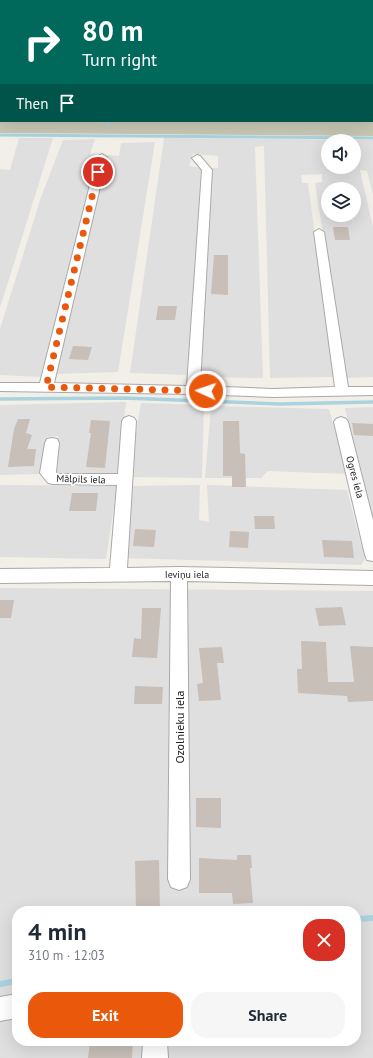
<!DOCTYPE html>
<meta charset="utf-8">
<style>
:root{--surface:#fff;--page:#f6f6f7;--text:#1f2937;--muted:#747a83;--accent:#ea580c}
body{margin:0;font-family:"PT Sans",sans-serif;background:var(--page);color:var(--text);height:100vh;display:flex;flex-direction:column;font-size:15px;white-space:nowrap}
*{box-sizing:border-box;margin:0}
p{font-size:13px;color:var(--muted)}
.icon{flex:none;width:22px;height:22px;fill:none;stroke:currentColor;stroke-width:2;stroke-linecap:round;stroke-linejoin:round}
.map{position:relative;flex:1;overflow:hidden}
.sheet{position:absolute;left:12px;top:906px;width:349px;height:140px;display:flex;flex-direction:column;background:var(--surface);border-radius:16px;box-shadow:0 4px 16px #0002}
.sheet>*{flex:none}
.top-card{position:absolute;left:0px;top:0px;width:373px;height:122px;box-shadow:0 4px 16px #0002;background:#00695c;color:#fff;overflow:hidden}
.buttons{position:absolute;left:321px;top:134px;display:grid;gap:8px}
.buttons a{display:grid;place-items:center;width:40px;height:40px;border-radius:50%;background:var(--surface);box-shadow:0 4px 16px #0002;font-size:20px}
.pin{position:absolute;display:grid;place-items:center;width:34px;height:34px;color:#fff;margin:-17px;border:2px solid #fff;border-radius:50%;box-shadow:0 1px 4px #0007}
.me{position:absolute;width:44px;margin:-22px;rotate:273deg;stroke-linejoin:round;filter:drop-shadow(0 0 3px #0008)}
.turn{display:flex;align-items:center;gap:14px;height:84px;padding:0 16px;font-size:18px}
.turn .icon{width:52px;height:52px;stroke-width:2.5}
.turn b{display:block;font-size:28px;line-height:34px}
.then{display:flex;align-items:center;height:38px;padding:0 16px;background:#0003;gap:8px;font-size:15px}
.round{display:grid;place-items:center;flex:none;width:42px;height:42px;border-radius:16px;background:var(--page)}
.overview{display:flex;align-items:center;justify-content:space-between;height:68px;padding:0 16px}
h1{font-size:24px;font-weight:700;line-height:30px}
.primary-button{display:flex;gap:8px;margin-top:auto;padding:8px 16px}
.primary-button a{flex:1;height:46px;border-radius:16px;background:var(--accent);color:#fff;font-size:16px;font-weight:700;line-height:46px;text-align:center}
.primary-button a+a{background:var(--page);color:var(--text)}
.map>svg:first-child{display:block}
.residential{fill:#e0dfdf;fill-rule:evenodd}
.construction{fill:#c7c7b4;fill-rule:evenodd}
.lines{fill:none;stroke-linecap:round;stroke-linejoin:round}
.stream-far3{stroke:#aad3df;stroke-width:2}
.stream-far2{stroke:#aad3df;stroke-width:3}
.stream-far1{stroke:#aad3df;stroke-width:3.5}
.stream{stroke:#aad3df;stroke-width:6}
.building{fill:#c7bfb8}
.minor-casing{stroke:#a9a9a9;stroke-width:2}
.minor{fill:#fff;fill-rule:evenodd}
.route{stroke:#ea580c;stroke-width:7;stroke-dasharray:0 12.6}
.labels{text-anchor:middle;dominant-baseline:central;stroke-width:3.5;stroke-linejoin:round;paint-order:stroke}
.street-label{font-size:10px;fill:#222;stroke:#fff}
.near-street-label{font-size:12px;fill:#222;stroke:#fff}
</style>
<div class="map">
<svg width="373" height="1058" viewBox="0 0 373 1058">
<rect width="100%" height="100%" fill="#f2efe9"/>
<!-- residential -->
<path class="residential" d="M19,138H53L0,308V169L10,170Z
M164,138L373,140V195L367,171L360,170L373,227V377L346,378L315,183L322,182V174L301,175L302,183H308L334,377L270,378L264,146L255,147L263,378L200,377L208,168H218V156L193,154L189,166L201,168L189,375L130,373ZM328,141H354V167H328ZM328,189H354V215H328Z
M95,139L90,154L100,155L41,377L0,375V329L41,197L63,140Z
M155,142L118,372L55,374L108,155L119,156L121,143Z
M126,402L118,477L59,475L53,469L58,436L47,437L42,474L0,475V405Z
M141,403L204,405L202,478L128,477Z
M211,406L329,409L347,474L268,471L261,478H205Z
M373,407V543L345,408Z
M0,485L117,486L106,559L0,557Z
M200,485L199,520L209,522L207,485L347,490L365,559L361,565L124,558L128,486Z
M0,588L373,591V1058H0ZM17,911H356V1041H17Z"/>
<!-- construction -->
<path class="construction" d="M0,0H373V136L0,133ZM1,1H372V121H1Z"/>
<g class="lines">
<!-- stream-far3 -->
<path class="stream-far3" d="M372,13L373,15
M0,18L1,15"/>
<!-- stream-far2 -->
<path class="stream-far2" d="M109,124L110,121
M0,135L373,138"/>
<!-- stream-far1 -->
<path class="stream-far1" d="M0,399L124,398L280,404L373,402"/>
<!-- stream -->
<path class="stream" d="M356,919L373,918
M0,984L17,981"/>
</g>
<!-- building -->
<path class="building" d="M333,227H348L350,240H335Z
M214,255H228V295L211,294Z
M158,306H177L175,320H156Z
M73,346L92,347L88,360L69,359Z
M18,419H30L26,433L32,435L27,449H36L34,466L8,467L14,429Z
M91,420L110,421L105,468L86,467L91,433H89Z
M223,421H239L240,453L245,454L246,487H232V476H223Z
M352,423L373,424V436L354,435Z
M72,493H98L96,511H69Z
M254,516H274L275,529H255Z
M135,529L156,530L154,547L133,546Z
M230,531L249,532L248,548L229,547Z
M322,540L352,541L354,558L324,557Z
M0,600H14L11,618H0Z
M342,607L346,625L319,626L315,608Z
M142,608H161L157,658L132,657L134,638L141,639Z
M301,641L326,642L328,682H354L350,646L373,647V701L348,702L347,696L298,693L297,669H302Z
M222,647L224,663H217L221,700L199,701L197,684L203,683L199,648Z
M135,686L163,687L162,704H134Z
M196,798H221V828L196,827Z
M237,855H251L252,868H250L253,903L233,904L232,893H199V858L237,860Z
M159,860L160,911H136L135,861Z
M90,1041H133L132,1058H88Z"/>
<g class="lines">
<!-- minor casing -->
<g class="minor-casing">
<path id="minor" d="M102,154L107,157L54,383L187,386L202,170L192,158L197,155L200,156L212,170L200,386L273,389L335,387L314,232L319,229L324,232L348,387H373V395L273,397L193,394L0,391V383H40L97,157Z
M129,416L134,418L136,421L127,568L179,567L373,571V585L187,581L190,879L187,887L179,890L171,887L168,879L171,581L0,583V569L110,568L117,485L53,484L48,483L40,473L45,443L47,439L52,438L57,439L59,443L56,472L57,474H118L122,421L124,418Z
M341,417L346,419L348,422L373,520V561L367,560L365,555L334,422L336,419Z
M17,994V1018L0,1021V997Z
M143,1041H167L168,1058H142Z"/>
</g>
<!-- minor -->
<use href="#minor" class="minor"/>
</g>
<g class="lines">
<!-- route -->
<path class="route" d="M98,172L46,387L206,391"/>
</g>
<g class="labels">
<!-- street labels -->
<g class="street-label">
<text transform="translate(355 477) rotate(75)">Ogres iela</text>
<text transform="translate(81 479) rotate(2)">Mālpils iela</text>
<text x="187" y="574">Ieviņu iela</text>
</g>
<!-- near-street labels -->
<g class="near-street-label">
<text transform="translate(179 727) rotate(-90)">Ozolnieku iela</text>
</g>
</g>
</svg>
<div class="buttons">
<a><svg class="icon" aria-label="sound" viewBox="0 0 24 24"><path d="M4 9h4l5-4v14l-5-4H4zM17 9q2 3 0 6"/></svg></a>
<a><svg class="icon" aria-label="layers" viewBox="0 0 24 24"><path d="M12 4l9 5-9 5-9-5zM3 14l9 5 9-5"/></svg></a>
</div>
<div class="pin" style="left:98px;top:172px;background:#d93025"><svg class="icon" aria-label="arrive" viewBox="0 0 24 24"><path d="M6 21V4h12l-3 4 3 4H6"/></svg></div>
<svg class="me" style="left:206px;top:391px" viewBox="-20 -20 40 40"><circle r="17" fill="#ea580c" stroke="#fff" stroke-width="3"/><path d="M0-11L8 9 0 5-8 9z" fill="#fff"/></svg>
<div class="top-card">
<div class="turn"><svg class="icon" aria-label="right" viewBox="0 0 24 24"><path d="M7 20v-9h11M14 6l5 5-5 5"/></svg><div><b>80 m</b>Turn right</div></div>
<div class="then">Then<svg class="icon" aria-label="arrive" viewBox="0 0 24 24"><path d="M6 21V4h12l-3 4 3 4H6"/></svg></div>
</div>
<section class="sheet">
<div class="overview"><div><h1>4 min</h1><p>310 m · 12:03</p></div><a class="round" style="background:#d93025;color:#fff"><svg class="icon" aria-label="close" viewBox="0 0 24 24"><path d="M6 6l12 12M18 6L6 18"/></svg></a></div>
<div class="primary-button"><a>Exit</a><a>Share</a></div>
</section>
</div>
